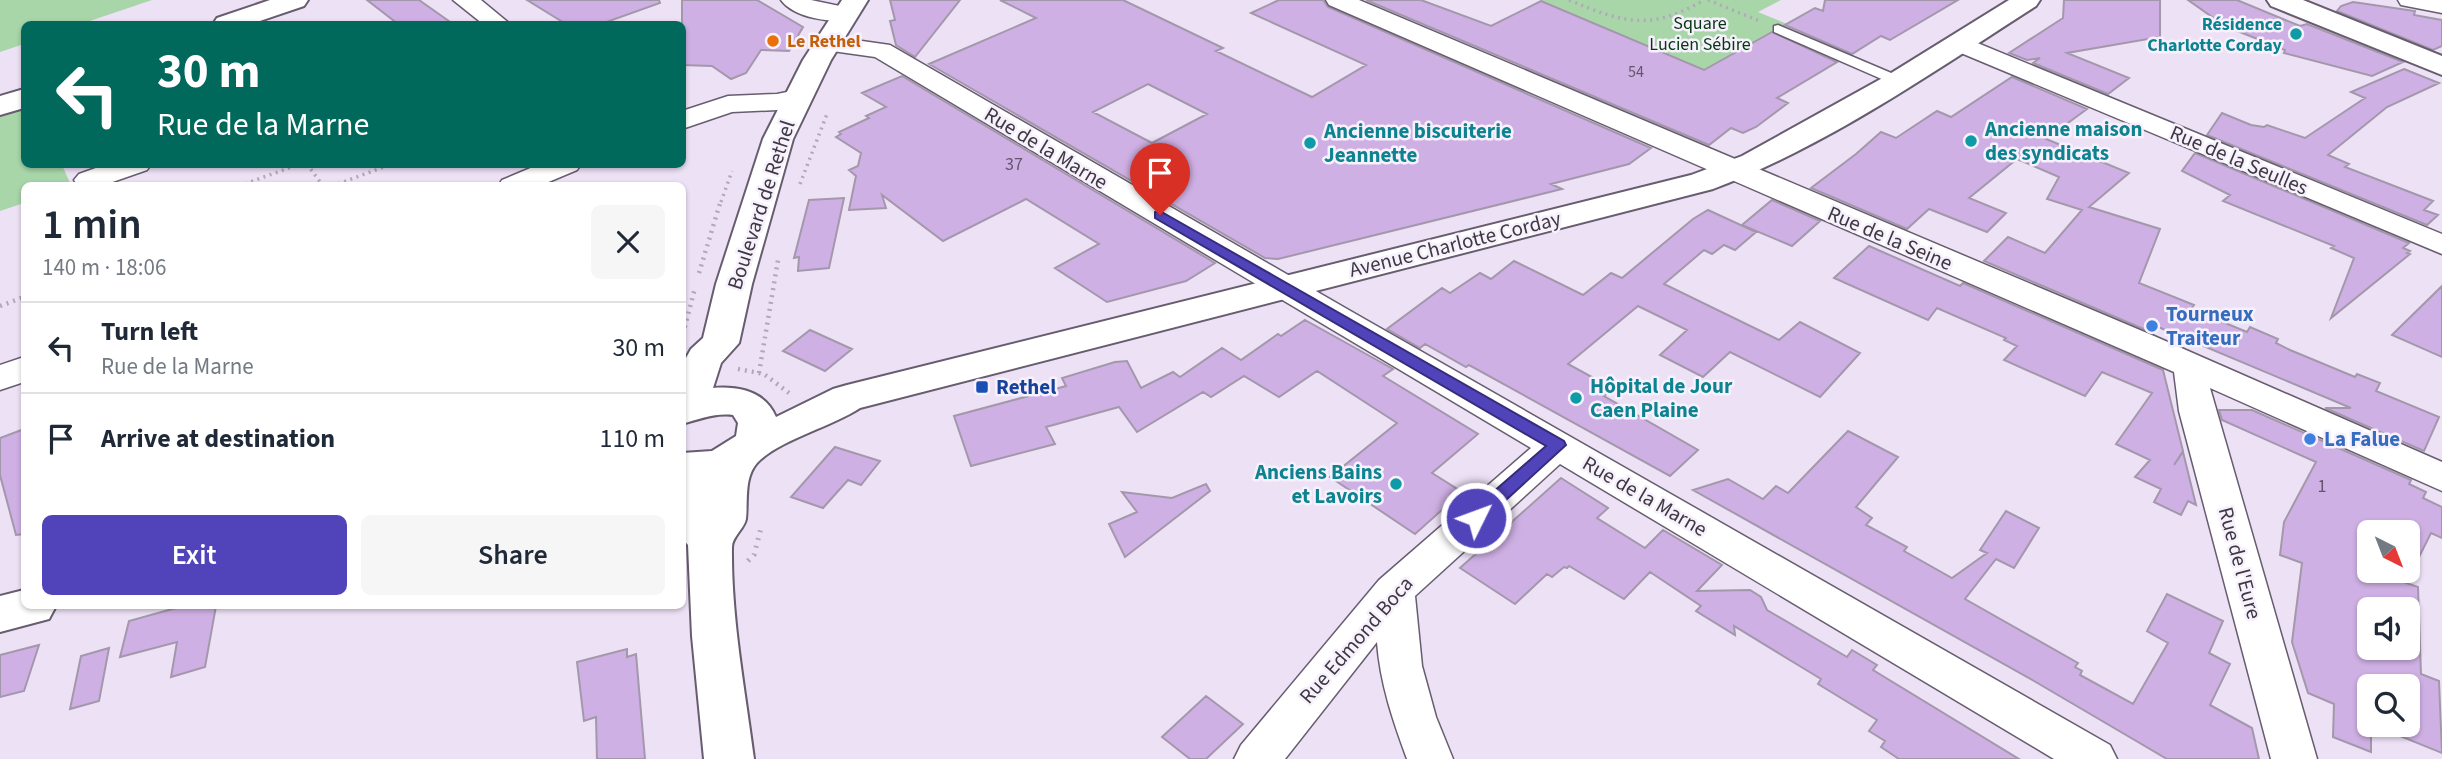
<!DOCTYPE html>
<meta charset="utf-8">
<style>
:root{--surface:#fff;--page:#f6f6f7;--text:#1f2937;--muted:#747a83;--line:#e0e1e3;--accent:#5144bb}
body{margin:0;font-family:"Source Sans 3",sans-serif;background:var(--page);color:var(--text);height:100vh;display:flex;flex-direction:column;font-size:26px;white-space:nowrap}
*{box-sizing:border-box;margin:0}
p{font-size:23px;color:var(--muted)}
.icon{flex:none;width:38px;height:38px;fill:none;stroke:currentColor;stroke-width:2;stroke-linecap:round;stroke-linejoin:round}
.map{position:relative;flex:1;overflow:hidden}
.details{position:absolute;left:21px;top:182px;width:665px;height:427px;display:flex;flex-direction:column;background:var(--surface);border-radius:10px;box-shadow:0 2px 5px #0004}
.details>*{flex:none}
.guide{position:absolute;left:21px;top:21px;width:665px;height:147px;border-radius:10px;box-shadow:0 2px 5px #0004;background:#00695c;color:#fff;overflow:hidden}
.needle{width:46px;rotate:138deg}
.buttons{position:absolute;left:2357px;top:520px;display:grid;gap:14px}
.buttons a{display:grid;place-items:center;width:63px;height:63px;border-radius:10px;background:var(--surface);box-shadow:0 2px 5px #0004;font-size:35px}
.pin{position:absolute;display:grid;place-items:center;width:60px;height:60px;color:#fff;margin:-72px -30px;border-radius:50% 50% 50% 0;rotate:-45deg;box-shadow:0 0 7px #0007}
.pin .icon{rotate:45deg}
.me{position:absolute;width:77px;margin:-38px;rotate:48deg;stroke-linejoin:round;filter:drop-shadow(0 0 5px #0008)}
.turn{display:flex;align-items:center;gap:24px;height:147px;padding:0 21px;font-size:32px}
.turn .icon{width:91px;height:91px;stroke-width:2.5}
.turn b{display:block;font-size:49px;line-height:60px}
.round{display:grid;place-items:center;flex:none;width:74px;height:74px;border-radius:10px;background:var(--page)}
.headline{display:flex;align-items:center;justify-content:space-between;height:119px;padding:0 21px}
h1{font-size:42px;font-weight:600;line-height:52px}
.cta{display:flex;gap:14px;margin-top:auto;padding:14px 21px}
.cta a{flex:1;height:80px;border-radius:10px;background:var(--accent);color:#fff;font-size:28px;font-weight:600;line-height:80px;text-align:center}
.cta a+a{background:var(--page);color:var(--text)}
ul{padding:0;list-style:none}
li{display:flex;align-items:center;gap:21px;height:91px;padding:0 21px;border-top:2px solid var(--line)}
li div{flex:1}
li b{display:block;font-size:26px}
li em{font-style:normal}
.map>svg:first-child{display:block}
.green{fill:#a8d6a9}
.building{fill:#cfb0e4;stroke:#a398ab;stroke-width:2;fill-rule:evenodd}
.lines{fill:none;stroke-linecap:round;stroke-linejoin:round}
.lane-casing{stroke:#675d6f;stroke-width:3}
.street-casing{stroke:#675d6f;stroke-width:3}
.secondary-casing{stroke:#675d6f;stroke-width:4}
.path-far2{stroke:#b2a8b9;stroke-width:3.5;stroke-dasharray:2 4.5;stroke-linecap:butt}
.path-far1{stroke:#b2a8b9;stroke-width:4.5;stroke-dasharray:2 5;stroke-linecap:butt}
.path{stroke:#b2a8b9;stroke-width:5;stroke-dasharray:2 6;stroke-linecap:butt}
.lane{fill:#fff;fill-rule:evenodd}
.street{fill:#fff;fill-rule:evenodd}
.secondary{fill:#fff;fill-rule:evenodd}
.route{fill:#5144bb;stroke:#352c7a;stroke-width:2}
.culture-dot{fill:#0f9aa8;stroke:#f7f0fd;stroke-width:2.5}
.food-dot{fill:#e8710a;stroke:#f7f0fd;stroke-width:2.5}
.shop-dot{fill:#3f7fe0;stroke:#f7f0fd;stroke-width:2.5}
.transit-dot{fill:#1a4fb4;stroke:#f7f0fd;stroke-width:2.5}
.labels{text-anchor:middle;dominant-baseline:central;stroke-width:5;stroke-linejoin:round;paint-order:stroke}
.far-number-label{font-size:16px;fill:#62576a}
.far-park-label{font-size:18px;fill:#05380e;stroke:#f7f0fd}
.far-culture-label{font-size:18px;font-weight:bold;fill:#0d838f;stroke:#f7f0fd;text-anchor:end}
.far-food-label{font-size:18px;font-weight:bold;fill:#c56008;stroke:#f7f0fd;text-anchor:start}
.number-label{font-size:18px;fill:#62576a}
.culture-label{font-size:21px;font-weight:bold;fill:#0d838f;stroke:#f7f0fd;text-anchor:start}
.street-label{font-size:21px;fill:#3e3941;stroke:#f7f0fd}
.shop-label{font-size:21px;font-weight:bold;fill:#366cbe;stroke:#f7f0fd;text-anchor:start}
.transit-label{font-size:21px;font-weight:bold;fill:#164399;stroke:#f7f0fd;text-anchor:start}
</style>
<div class="map">
<svg width="2442" height="759" viewBox="0 0 2442 759">
<rect width="100%" height="100%" fill="#ede1f6"/>
<!-- green -->
<path class="green" d="M0,0H152L81,24H24V44L0,52Z
M1540,0H1781L1758,12L1787,24L1703,70Z
M24,106V164L62,165L71,185L24,186V203L0,211V115Z"/>
<!-- building -->
<path class="building" d="M367,0H419L453,24H398Z
M527,0H659L660,3L601,24H566Z
M682,0H757L803,27L789,51L761,50L746,73L731,79L712,66L682,65Z
M890,0H960L915,57L896,45L890,21L895,20Z
M1000,0H1123L1223,48L1216,51L1312,97L1366,65L1251,13L1279,0H1323L1328,7L1651,148L1629,164L1551,184L1562,189L1278,259L1265,258L929,64L1036,18ZM1148,84L1207,114L1152,143L1093,112Z
M1366,0H1421L1491,26L1541,1L1704,70L1772,32L1837,62L1777,98L1788,103L1756,127L1743,133L1731,128L1709,145Z
M1825,0H1958L1890,40L1881,36L1852,54L1785,25L1815,8L1823,11Z
M2064,0H2160V37L2067,53L2129,78L2108,94L2033,63L2040,58L2027,60L2009,53L2063,18Z
M2188,0H2237L2300,26L2307,24L2403,62L2372,76L2284,53L2285,50L2225,26Z
M2353,2L2415,11L2414,15L2442,20V46L2433,50L2337,11L2341,6Z
M2404,69L2439,83L2387,107L2328,155L2349,164L2345,167L2433,201L2424,210L2438,215L2427,225L2207,135L2222,113L2251,125L2264,127L2267,125L2305,138L2365,98L2351,92Z
M902,76L1215,263L1186,281L1107,302L1055,268L1099,244L1026,199L943,241L882,195L886,208L849,210L856,176L849,170L858,166L861,153L836,137L841,134L839,132L869,118L866,116L886,107L862,93Z
M2012,77L2087,109L2046,139L2129,173L2089,207L2160,229L2139,283L2194,305L2191,309L2247,332L2250,327L2278,339L2276,343L2290,350L2355,377L2357,374L2380,383L2376,391L2439,417L2424,451L2325,408H2351L2151,324L2153,333L1984,261L2008,237L2045,253L2082,210L2047,199L2059,177L2017,159L1969,198L2006,213L1987,232L1929,209L1907,229L1811,188L1856,154L1881,132L1896,138L1937,111L1951,117Z
M2195,153L2409,243L2403,248L2410,251L2407,253L2410,254L2331,318L2354,258L2331,248L2334,246L2223,201L2230,195L2182,171Z
M844,198L829,268L798,271L799,257L794,258L809,200Z
M1772,200L1820,221L1792,246L1742,225Z
M1708,210L1756,232L1735,250L1724,245L1712,254L1704,250L1664,284L1779,340L1800,322L1860,353L1820,397L1730,352L1703,377L1660,355L1687,330L1638,306L1568,364L1601,382L1598,385L1610,391L1604,396L1698,450L1670,476L1469,365L1466,367L1425,344L1420,348L1387,329L1442,288L1450,293L1480,273L1491,279L1514,261L1583,295L1611,273L1622,278L1693,219Z
M1869,246L1960,286L1963,283L2163,370L2183,451L2174,465L2183,452L2196,505L2188,501L2181,515L2154,502L2161,489L2135,477L2150,460L2116,444L2152,393L2102,372L2085,396L2004,360L2017,346L2004,340L2006,338L1937,308L1928,320L1834,278Z
M2442,286V357L2392,335Z
M1305,320L1393,369L1383,376L1478,434L1432,473L1462,492L1415,534L1330,477L1397,423L1317,371L1279,397L1244,376L1211,397L1203,392L1137,432L1119,407L1046,427L1055,444L971,466L954,416L1066,386L1062,378L1115,362L1127,361L1141,388L1173,372L1180,377L1222,348L1241,360L1278,334L1281,336Z
M810,330L852,349L825,371L783,351Z
M2219,410H2252L2411,480L2409,484L2426,492L2423,498L2442,507V538L2431,533L2406,583L2418,587L2421,674L2439,681L2442,753L2383,729V733L2371,728V752L2333,737L2334,704L2308,693L2292,642L2302,563L2280,555L2284,522L2316,462L2222,420ZM2370,532H2408V570H2370ZM2370,609H2408V648H2370ZM2370,686H2408V724H2370Z
M24,429V534L16,535L0,475V438Z
M1848,431L1898,457L1856,507L1872,518L1866,525L1907,547L1904,551L1952,578L1987,553L1980,550L2006,511L2039,528L2014,568L1996,559L1965,599L2078,663L2075,667L2082,671L2080,675L2133,704L2168,643L2147,631L2167,594L2223,621L2209,653L2230,664L2210,705L2252,728L2259,759H2167L2034,681L1693,490L1728,479L1763,499L1776,486L1788,493Z
M835,447L880,461L861,485L848,480L823,508L791,497Z
M1561,478L1608,508L1597,518L1645,548L1663,530L1722,565L1697,591L1750,590L1761,597L1767,610L1847,657L1852,650L1877,665L1873,670L2019,759H1899L1881,747L1885,741L1869,731L1877,720L1818,684L1821,679L1734,626L1735,635L1696,611L1701,606L1650,572L1624,599L1569,566L1567,568L1564,567L1552,577L1547,574L1515,604L1460,568Z
M1206,484L1210,491L1125,557L1109,524L1137,512L1122,492L1172,498Z
M183,606H216L205,667L171,677L177,642L120,657L129,621Z
M39,645L24,691L0,697V655Z
M109,648L99,701L70,709L81,656Z
M627,649V657L636,654L645,759H597L596,717L584,721L577,662Z
M1206,696L1243,724L1206,759H1190L1162,737Z"/>
<g class="lines">
<!-- lane casing -->
<g class="lane-casing">
<path id="lane" d="M1778,25L1903,78L1905,81L1898,85L1893,84L1774,32V26Z"/>
</g>
<!-- street casing -->
<g class="street-casing">
<path id="street" d="M453,0H481L510,24H483Z
M781,0H811L854,9L857,14L854,19C833,24 794,18 781,0Z
M1326,0H1359L2154,336L2442,462V491L2210,388L2317,759H2271L2179,411L2174,372L1329,5Z
M2398,0H2442V13L2401,5Z
M1958,35L2442,234V254L1949,48L1945,43L1949,38Z
M827,36L890,45L1347,309L2110,745L2117,759H2054L1560,464L1415,596L1422,666L1436,717L1453,759H1407C1393,721 1380,683 1377,642L1285,759H1234L1241,745L1379,580L1531,448L875,57L818,49L814,44L818,39Z
M797,90L807,92L810,98L807,104L777,110L732,112L682,129V111L728,96L777,94Z
M107,164H151L147,170L101,186H78L74,180L79,174Z
M540,164H581L577,170L539,186H498L502,180Z
M24,357V382L0,390V365Z"/>
</g>
<!-- secondary casing -->
<g class="secondary-casing">
<path id="secondary" d="M270,0H308L304,6L251,24H213L217,18Z
M842,0H868L831,60L793,139L752,284L739,343L721,363L713,388C738,386 765,391 776,417L833,389L847,385L1691,175L1742,156L1888,75L2009,0H2040L2036,6C1933,72 1829,145 1713,189L860,408C831,427 779,440 757,463C744,478 748,500 746,519C744,529 732,537 732,547C731,617 745,689 754,759H704L692,636L688,545L682,538V453L712,451L736,436L738,423L733,415C715,413 700,419 682,424V365L691,349L703,338L716,284L763,139L803,60Z
M2267,0H2303L2442,56V75L2271,6Z
M24,89V108L0,115V96Z
M24,590V606H56L49,619L0,632V596Z"/>
</g>
<!-- path-far2 -->
<path class="path-far2" d="M1569,0C1623,23 1651,31 1704,0
M1708,0L1762,22
M307,164L323,186
M800,184L827,114
M239,186L300,164
M332,186L392,164
M721,202L732,171"/>
<!-- path-far1 -->
<path class="path-far1" d="M699,273L721,200
M0,306L24,297
M683,334L695,288
M738,369L764,374L789,393
M759,373L778,260"/>
<!-- path -->
<path class="path" d="M748,561L754,555L761,528"/>
<!-- lane -->
<use href="#lane" class="lane"/>
<!-- street -->
<use href="#street" class="street"/>
<!-- secondary -->
<use href="#secondary" class="secondary"/>
</g>
<!-- route -->
<path class="route" d="M1160,211L1564,441L1566,445L1482,522H1469L1467,518L1469,513L1546,446L1155,218V212Z"/>
<!-- markers -->
<g class="culture-dot">
<circle cx="2296" cy="34" r="7"/>
<circle cx="1971" cy="141" r="7"/>
<circle cx="1310" cy="143" r="7"/>
<circle cx="1576" cy="398" r="7"/>
<circle cx="1396" cy="484" r="7"/>
</g>
<circle class="food-dot" cx="773" cy="41" r="7"/>
<g class="shop-dot">
<circle cx="2152" cy="326" r="7"/>
<circle cx="2310" cy="439" r="7"/>
</g>
<rect class="transit-dot" x="975" y="380" width="14" height="14" rx="3.5"/>
<g class="labels">
<!-- far-number labels -->
<g class="far-number-label">
<text x="1636" y="72">54</text>
</g>
<!-- far-park labels -->
<g class="far-park-label">
<text x="1700" y="23">Square<tspan x="1700" dy="21">Lucien Sébire</tspan></text>
</g>
<!-- far-culture labels -->
<g class="far-culture-label">
<text x="2282" y="24">Résidence<tspan x="2282" dy="21">Charlotte Corday</tspan></text>
</g>
<!-- far-food labels -->
<g class="far-food-label">
<text x="787" y="41">Le Rethel</text>
</g>
<!-- number labels -->
<g class="number-label">
<text x="1014" y="164">37</text>
<text x="2322" y="486">1</text>
</g>
<!-- culture labels -->
<g class="culture-label">
<text x="1985" y="129">Ancienne maison<tspan x="1985" dy="24">des syndicats</tspan></text>
<text x="1324" y="131">Ancienne biscuiterie<tspan x="1324" dy="24">Jeannette</tspan></text>
<text x="1590" y="386">Hôpital de Jour<tspan x="1590" dy="24">Caen Plaine</tspan></text>
<text x="1382" y="472" text-anchor="end">Anciens Bains<tspan x="1382" dy="24">et Lavoirs</tspan></text>
</g>
<!-- street labels -->
<g class="street-label">
<text transform="translate(1046 148) rotate(31)">Rue de la Marne</text>
<text transform="translate(2239 160) rotate(23)">Rue de la Seulles</text>
<text transform="translate(761 205) rotate(-72)">Boulevard de Rethel</text>
<text transform="translate(1890 238) rotate(23)">Rue de la Seine</text>
<text transform="translate(1455 244) rotate(-14)">Avenue Charlotte Corday</text>
<text transform="translate(1645 496) rotate(30)">Rue de la Marne</text>
<text transform="translate(2240 563) rotate(75)">Rue de l'Eure</text>
<text transform="translate(1356 640) rotate(-49)">Rue Edmond Boca</text>
</g>
<!-- shop labels -->
<g class="shop-label">
<text x="2166" y="314">Tourneux<tspan x="2166" dy="24">Traiteur</tspan></text>
<text x="2324" y="439">La Falue</text>
</g>
<!-- transit labels -->
<g class="transit-label">
<text x="996" y="387">Rethel</text>
</g>
</g>
</svg>
<div class="buttons">
<a><svg class="needle" viewBox="-14 -14 28 28"><path d="M0-13l5 13h-10z" fill="#e53935"/><path d="M0 13l5-13h-10z" fill="#747a83"/></svg></a>
<a><svg class="icon" aria-label="sound" viewBox="0 0 24 24"><path d="M4 9h4l5-4v14l-5-4H4zM17 9q2 3 0 6"/></svg></a>
<a><svg class="icon" aria-label="search" viewBox="0 0 24 24"><circle cx="10" cy="10" r="6"/><path d="M15 15l6 6"/></svg></a>
</div>
<div class="pin" style="left:1160px;top:215px;background:#d93025"><svg class="icon" aria-label="arrive" viewBox="0 0 24 24"><path d="M6 21V4h12l-3 4 3 4H6"/></svg></div>
<svg class="me" style="left:1476px;top:518px" viewBox="-20 -20 40 40"><circle r="17" fill="#5144bb" stroke="#fff" stroke-width="3"/><path d="M0-11L8 9 0 5-8 9z" fill="#fff"/></svg>
<div class="guide">
<div class="turn"><svg class="icon" aria-label="left" viewBox="0 0 24 24"><path d="M17 20v-9H6M10 6l-5 5 5 5"/></svg><div><b>30 m</b>Rue de la Marne</div></div>
</div>
<section class="details">
<div class="headline"><div><h1>1 min</h1><p>140 m · 18:06</p></div><a class="round"><svg class="icon" aria-label="close" viewBox="0 0 24 24"><path d="M6 6l12 12M18 6L6 18"/></svg></a></div>
<ul>
<li><svg class="icon" aria-label="left" viewBox="0 0 24 24"><path d="M17 20v-9H6M10 6l-5 5 5 5"/></svg><div><b>Turn left</b><p>Rue de la Marne</p></div><em>30 m</em></li>
<li><svg class="icon" aria-label="arrive" viewBox="0 0 24 24"><path d="M6 21V4h12l-3 4 3 4H6"/></svg><div><b>Arrive at destination</b></div><em>110 m</em></li>
</ul>
<div class="cta"><a>Exit</a><a>Share</a></div>
</section>
</div>
